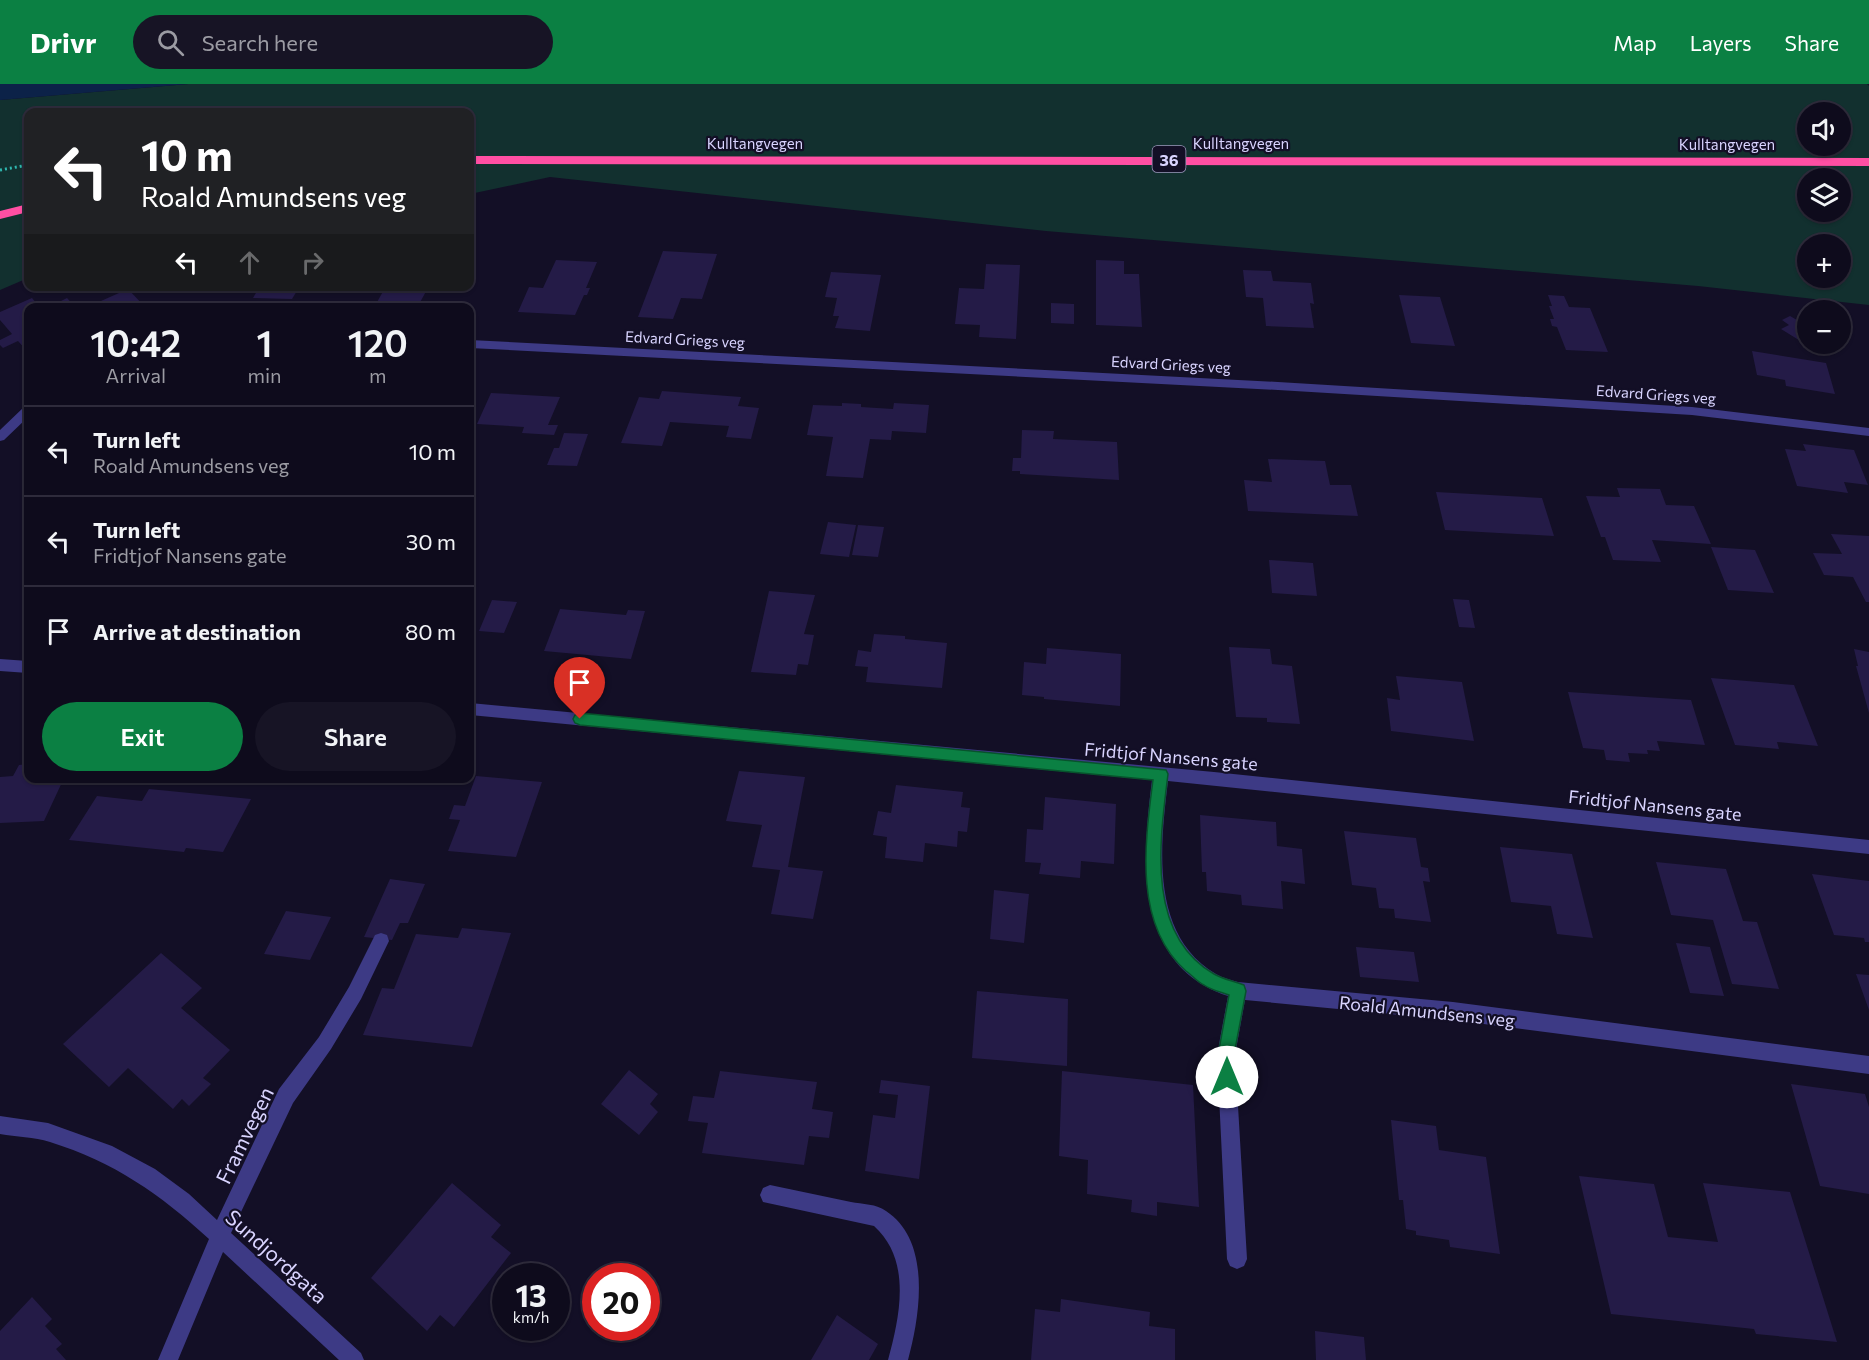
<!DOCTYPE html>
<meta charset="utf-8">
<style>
:root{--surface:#0e0b1c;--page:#171425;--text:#f1f3f6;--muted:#9b9ba3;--line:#2e2b3b;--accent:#0b8043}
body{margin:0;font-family:Commissioner,sans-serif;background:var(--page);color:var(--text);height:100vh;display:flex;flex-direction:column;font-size:22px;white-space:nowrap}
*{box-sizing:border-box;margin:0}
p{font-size:20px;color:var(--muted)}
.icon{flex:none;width:33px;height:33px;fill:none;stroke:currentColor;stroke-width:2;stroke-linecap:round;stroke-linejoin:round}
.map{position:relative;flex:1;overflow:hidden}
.side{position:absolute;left:24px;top:219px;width:450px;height:480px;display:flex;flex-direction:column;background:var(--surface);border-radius:12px;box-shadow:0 2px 4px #0004,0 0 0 2px var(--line)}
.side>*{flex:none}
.hud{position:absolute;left:24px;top:24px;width:450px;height:183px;border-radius:12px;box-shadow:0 2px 4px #0004,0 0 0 2px var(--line);background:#202124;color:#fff;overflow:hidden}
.controls{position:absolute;left:1797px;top:18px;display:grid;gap:12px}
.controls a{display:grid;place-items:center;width:54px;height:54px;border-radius:50%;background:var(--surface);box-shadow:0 2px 4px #0004,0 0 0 2px var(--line);font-size:30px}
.speed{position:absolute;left:492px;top:1179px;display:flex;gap:12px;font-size:30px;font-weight:700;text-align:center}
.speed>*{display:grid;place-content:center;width:78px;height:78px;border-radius:50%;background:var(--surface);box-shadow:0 2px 4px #0004,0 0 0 2px var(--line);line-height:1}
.speed small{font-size:15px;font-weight:400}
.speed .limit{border:9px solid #d22;background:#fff;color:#111}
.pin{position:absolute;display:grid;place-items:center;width:51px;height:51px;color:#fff;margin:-62px -26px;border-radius:50% 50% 50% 0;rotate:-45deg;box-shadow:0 0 6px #0007}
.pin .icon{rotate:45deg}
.me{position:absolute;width:66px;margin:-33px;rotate:0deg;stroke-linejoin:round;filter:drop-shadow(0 0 4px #0008)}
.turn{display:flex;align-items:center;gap:21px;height:126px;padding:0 18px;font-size:27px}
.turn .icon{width:78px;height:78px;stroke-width:2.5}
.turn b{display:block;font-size:42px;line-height:51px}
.lanes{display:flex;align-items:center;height:57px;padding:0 18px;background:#0003;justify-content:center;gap:30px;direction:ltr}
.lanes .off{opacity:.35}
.eta{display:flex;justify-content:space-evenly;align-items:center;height:102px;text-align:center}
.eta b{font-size:36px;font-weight:600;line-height:42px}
.cta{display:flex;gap:12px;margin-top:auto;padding:12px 18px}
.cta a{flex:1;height:69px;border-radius:36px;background:var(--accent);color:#fff;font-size:24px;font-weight:600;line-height:69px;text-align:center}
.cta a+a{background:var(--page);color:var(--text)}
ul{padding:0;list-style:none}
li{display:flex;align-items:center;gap:18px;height:90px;padding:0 18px;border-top:2px solid var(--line)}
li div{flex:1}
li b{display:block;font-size:22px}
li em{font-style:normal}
header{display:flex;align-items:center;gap:36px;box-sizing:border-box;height:84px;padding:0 30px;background:var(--accent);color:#fff}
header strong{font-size:28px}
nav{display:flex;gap:33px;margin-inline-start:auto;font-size:21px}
.search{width:420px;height:54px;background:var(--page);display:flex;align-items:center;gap:15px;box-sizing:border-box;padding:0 21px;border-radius:33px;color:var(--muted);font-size:22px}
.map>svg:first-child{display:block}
.green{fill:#12302f;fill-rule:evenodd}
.water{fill:#0c2248}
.building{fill:#241b47}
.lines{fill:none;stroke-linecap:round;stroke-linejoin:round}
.path{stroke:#2fb8b0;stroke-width:3;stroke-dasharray:2 3;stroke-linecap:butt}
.minor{fill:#3d3a85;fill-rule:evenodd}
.highway{fill:#ff4fa3;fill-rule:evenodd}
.route{fill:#0b8043;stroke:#07532c;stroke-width:1.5}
.labels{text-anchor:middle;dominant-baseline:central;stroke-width:4.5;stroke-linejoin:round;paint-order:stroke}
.far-street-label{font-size:15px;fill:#d9d4ff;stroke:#130f26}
.shield{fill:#130f26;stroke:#9e99be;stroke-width:1.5}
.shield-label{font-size:16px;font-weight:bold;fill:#d9d4ff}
.street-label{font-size:18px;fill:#d9d4ff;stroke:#130f26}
.near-street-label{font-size:21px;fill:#d9d4ff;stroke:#130f26}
</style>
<header>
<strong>Drivr</strong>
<div class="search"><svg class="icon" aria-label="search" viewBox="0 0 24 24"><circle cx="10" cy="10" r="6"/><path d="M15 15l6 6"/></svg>Search here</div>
<nav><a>Map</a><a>Layers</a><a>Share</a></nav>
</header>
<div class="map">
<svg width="1869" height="1276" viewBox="0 0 1869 1276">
<rect width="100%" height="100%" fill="#130f26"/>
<!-- green -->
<path class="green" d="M188,0H1867L1869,2V221L1698,202L1046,147L550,93L470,110V28H28V194L0,206V16ZM1808,28H1840V62H1808ZM1808,94H1840V128H1808ZM1808,160H1840V194H1808Z"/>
<!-- water -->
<path class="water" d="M0,0H188L0,16Z"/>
<!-- building -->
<path class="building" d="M663,167L717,170L702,215L681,214L673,235L638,233Z
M556,176L597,178L586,204H590L587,211H584L575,231L518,228L529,203L543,204Z
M1096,176L1124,177V190H1139L1142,243L1096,241Z
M986,180L1020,181L1016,255L979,253L980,241L955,240L959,204L984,205Z
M1243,186L1271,187L1273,197L1311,199L1314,220L1310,219L1314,244L1266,242L1263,214L1246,213Z
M831,188L881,191L870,247L835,244L839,232H833L837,214L825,213Z
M260,202H300L292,215L253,214Z
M386,202H429L418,222L376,220Z
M128,205L146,224H94L92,221Z
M1399,211L1440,213L1455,262L1411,259Z
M1548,211L1564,212L1569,223L1590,224L1608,268L1566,266L1557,243L1552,242L1550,235H1554L1549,222H1552Z
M32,214L40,224H28V277L23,271L28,268L18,257L3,264L0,261V256L12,250L0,236V228Z
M67,214L76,224H47Z
M1051,219L1074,220V240L1051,239Z
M1790,232L1797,236L1805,232L1808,233V260H1840V253L1847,257L1823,271L1781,245L1789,241L1782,236Z
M1752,267L1826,279L1835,310L1786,302L1785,296L1757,291Z
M662,307L741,313L738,322L759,324L751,355L726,353L729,342L670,338L662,362L621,359L639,313L659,315Z
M491,309L560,313L548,341H558L554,351L522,349L524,343L477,340Z
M842,319L861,320V323L893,325L894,319L929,321L926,349L892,347L891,356L870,355L863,394L826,392L833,353L807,351L813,321L842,322Z
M1022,346L1054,347L1053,355L1117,358L1119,396L1020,390V387H1012L1013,374H1021Z
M564,349L588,350L577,382L547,381L554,364H559Z
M1803,360L1854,366L1868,401L1844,398L1848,409L1797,402L1785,365L1806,367Z
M1268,375L1325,377L1330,401H1351L1358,432L1248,427L1244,396L1272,398Z
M1617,404L1660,405L1666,421L1694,422L1711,460L1652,456L1661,478L1613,476L1605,453H1601L1586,412L1620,413Z
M1436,408L1542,414L1554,452L1445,446Z
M828,438L856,441L849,473L820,470Z
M858,441L884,443L878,473L852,471Z
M1831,450L1869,452V518H1866L1853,493L1824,491L1813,469L1842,470Z
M1711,463L1755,466L1774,509L1728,506Z
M1269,476L1313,479L1317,512L1272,509Z
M769,507L815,511L804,550L814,551L808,581L798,580L796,591L751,588Z
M1453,515L1469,516L1475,544L1459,543Z
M492,516L517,518L504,549L479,547Z
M560,525L626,531L628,526L645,527L631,575L544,567Z
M874,550L905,552V555L947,559L942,604L866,598L868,583L855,582L858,566L871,568Z
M1229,563L1270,565L1272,580L1292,582L1300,640L1267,638V634L1236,633Z
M1047,564L1121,570L1120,622L1044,615V613L1022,611L1024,578L1046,580Z
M1854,565L1869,568V629L1856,582H1858Z
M1396,592L1462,598L1474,657L1391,647L1387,614L1400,616Z
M1711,594L1794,601L1818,662L1777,658L1779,665L1735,661Z
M1568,608L1691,616L1705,661L1657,657L1660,667L1647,666L1648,670L1628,669L1630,678L1606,676L1604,666L1583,664Z
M28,680V694H64L44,737L0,739V693L13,692L19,681Z
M739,687L805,693L788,783L823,787L813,835L771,830L780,786L752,783L762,741L726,737Z
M476,692L542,698L516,773L448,767L460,736L449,735L454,721L465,722Z
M896,701L963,708L961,723L970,724L967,748L958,747L957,763L925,759L923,778L885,774L887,753L873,751L878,727L891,729Z
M149,705L251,715L223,768L186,764L184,768L69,756L97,712L142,717Z
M1045,713L1116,720L1114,780L1081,777L1080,794L1039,790L1041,779L1025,778L1027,745L1043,746Z
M1200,731L1276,738L1277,762L1302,765L1305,800L1281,797L1283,825L1242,821L1241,811L1207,807L1206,788H1202Z
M1344,747L1416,754L1421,783L1428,784L1430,798L1423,797L1431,838L1395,834L1394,825L1379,824L1376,804L1352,801Z
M1500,763L1572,770L1593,854L1557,850L1551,822L1511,818Z
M1656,778L1726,785L1743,837L1757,838L1779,905L1732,900L1713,836L1671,831Z
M1812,790L1869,797V858H1865L1864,854L1834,851Z
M390,795L425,800L408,839H400L392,856L364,853Z
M994,806L1029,810L1024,859L990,855Z
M286,827L331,833L310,876L264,870Z
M462,844L511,849L472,963L363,951L382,904L394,905L416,850L458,854Z
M1676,859L1710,863L1724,912L1690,909Z
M1356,863L1414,868L1419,898L1360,893Z
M161,869L202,904L181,924L230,966L203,994L211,1000L189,1022L182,1015L173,1025L128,984L109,1003L63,960Z
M1856,890L1869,891V926Z
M977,907L1068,915L1067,982L972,974Z
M629,986L658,1010L650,1020L658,1028L639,1051L601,1020Z
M720,987L817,998L812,1025L833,1028L829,1054L809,1052L804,1081L702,1069L708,1039L688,1037L693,1012L714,1014Z
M1062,987L1193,1001L1199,1123L1157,1118V1132L1131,1128L1132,1116L1087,1110L1088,1076L1059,1072Z
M881,996L930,1002L919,1095L865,1087L873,1031L895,1034L898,1011L879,1009Z
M1791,1000L1865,1010L1869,1023V1110L1820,1102Z
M1391,1036L1436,1042L1439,1066L1486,1073L1500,1170L1450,1163L1449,1156L1416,1151V1147L1406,1145L1403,1116H1399Z
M1579,1092L1654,1100L1668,1153L1718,1158L1703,1099L1790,1108L1837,1258L1756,1250L1754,1245L1611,1230Z
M452,1099L501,1141L491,1153L511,1169L454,1243L440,1231L427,1247L371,1194Z
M32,1213L52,1235L45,1242L62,1260L56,1265L66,1276H0V1247Z
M1061,1215L1150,1228L1149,1242L1175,1245V1276H1031L1035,1225L1060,1228Z
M837,1231L878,1260L869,1276H811Z
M1315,1247L1364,1253L1366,1276H1316Z"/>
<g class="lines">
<!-- path -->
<path class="path" d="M0,86L28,81"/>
<!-- minor -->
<path class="minor" d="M470,256L1278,298L1692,323L1869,344V352L1692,331L1278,306L470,264Z
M28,322V333L4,356L0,357V346L24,323Z
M0,575L28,577V589L0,587Z
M470,619L1214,688L1869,756V770L1168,697C1160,763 1150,851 1216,890C1223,894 1231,896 1238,898L1453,918L1869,972V990L1453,936L1245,916L1235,971L1247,1175L1244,1182L1237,1185L1230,1182L1227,1175L1217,971L1228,912C1134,882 1142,775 1152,696L470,631Z
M381,849L387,851L389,857L361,915L331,965L293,1019L231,1149L361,1269L364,1276H339L223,1168L178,1276H158L209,1155C160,1110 114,1078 50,1058C34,1053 16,1053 0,1050V1032L48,1039L112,1062L155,1085L189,1110L217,1136L279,1005L319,953L349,903L375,851Z
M770,1101C797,1107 824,1112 851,1118C862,1120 877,1120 886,1127C932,1157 920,1232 908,1276H888C900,1232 912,1176 874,1142L763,1118L760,1111L763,1104Z"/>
<!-- highway -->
<path class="highway" d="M470,72L1869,74V82L470,80Z
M28,120V128L0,135V127Z"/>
</g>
<!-- route -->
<path class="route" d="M580,629L1166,686L1168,690C1160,756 1145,850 1214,890C1222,895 1234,897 1244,901L1246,907L1234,971L1236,993L1233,999L1227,1002L1221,999L1218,971L1229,911C1221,908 1211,906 1204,901C1197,898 1192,891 1186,887C1133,840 1145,758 1153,696L580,641L575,639L573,635L575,631Z"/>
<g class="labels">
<!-- far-street labels -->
<g class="far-street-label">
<text x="755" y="59">Kulltangvegen</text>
<text x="1241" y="59">Kulltangvegen</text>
<text x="1727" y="60">Kulltangvegen</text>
<text transform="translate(685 255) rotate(3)">Edvard Griegs veg</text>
<text transform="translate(1171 280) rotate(3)">Edvard Griegs veg</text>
<text transform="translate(1656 310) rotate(4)">Edvard Griegs veg</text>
</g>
<!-- shield labels -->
<rect class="shield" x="1152.5" y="62" width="33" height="26" rx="4.5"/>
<g class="shield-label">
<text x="1169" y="75">36</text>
</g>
<!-- street labels -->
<g class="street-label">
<text transform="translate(1171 672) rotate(5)">Fridtjof Nansens gate</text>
<text transform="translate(1655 721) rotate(6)">Fridtjof Nansens gate</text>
<text transform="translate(1427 927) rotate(6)">Roald Amundsens veg</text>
</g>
<!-- near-street labels -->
<g class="near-street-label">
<text transform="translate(244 1051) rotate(-64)">Framvegen</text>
<text transform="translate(277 1172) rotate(42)">Sundjordgata</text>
</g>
</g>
</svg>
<div class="controls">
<a><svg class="icon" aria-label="sound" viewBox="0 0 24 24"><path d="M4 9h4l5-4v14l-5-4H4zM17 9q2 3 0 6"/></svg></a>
<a><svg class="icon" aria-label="layers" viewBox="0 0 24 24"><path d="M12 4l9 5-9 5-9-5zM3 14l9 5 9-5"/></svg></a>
<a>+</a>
<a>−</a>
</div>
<div class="speed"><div>13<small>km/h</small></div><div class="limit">20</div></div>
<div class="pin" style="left:580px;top:635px;background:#d93025"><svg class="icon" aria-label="arrive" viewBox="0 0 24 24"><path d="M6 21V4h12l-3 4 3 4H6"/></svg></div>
<svg class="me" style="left:1227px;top:993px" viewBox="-20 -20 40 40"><circle r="19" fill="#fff"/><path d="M0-13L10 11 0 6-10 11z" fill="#0b8043"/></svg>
<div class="hud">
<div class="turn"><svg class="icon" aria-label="left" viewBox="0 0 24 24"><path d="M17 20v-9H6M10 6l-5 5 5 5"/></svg><div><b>10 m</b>Roald Amundsens veg</div></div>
<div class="lanes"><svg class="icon" aria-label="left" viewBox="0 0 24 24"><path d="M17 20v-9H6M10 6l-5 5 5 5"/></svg><svg class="icon off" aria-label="ahead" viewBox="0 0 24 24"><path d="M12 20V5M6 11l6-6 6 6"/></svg><svg class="icon off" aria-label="right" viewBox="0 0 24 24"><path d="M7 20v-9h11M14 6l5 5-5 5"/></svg></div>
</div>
<section class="side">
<div class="eta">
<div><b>10:42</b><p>Arrival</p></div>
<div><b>1</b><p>min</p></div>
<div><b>120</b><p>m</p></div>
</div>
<ul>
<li><svg class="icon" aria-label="left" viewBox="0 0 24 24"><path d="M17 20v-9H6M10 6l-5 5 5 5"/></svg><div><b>Turn left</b><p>Roald Amundsens veg</p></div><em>10 m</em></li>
<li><svg class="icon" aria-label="left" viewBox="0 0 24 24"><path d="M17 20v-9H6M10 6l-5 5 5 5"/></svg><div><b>Turn left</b><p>Fridtjof Nansens gate</p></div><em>30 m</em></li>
<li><svg class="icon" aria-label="arrive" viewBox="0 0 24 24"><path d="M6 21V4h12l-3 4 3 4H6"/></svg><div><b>Arrive at destination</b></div><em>80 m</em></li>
</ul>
<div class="cta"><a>Exit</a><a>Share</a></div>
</section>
</div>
